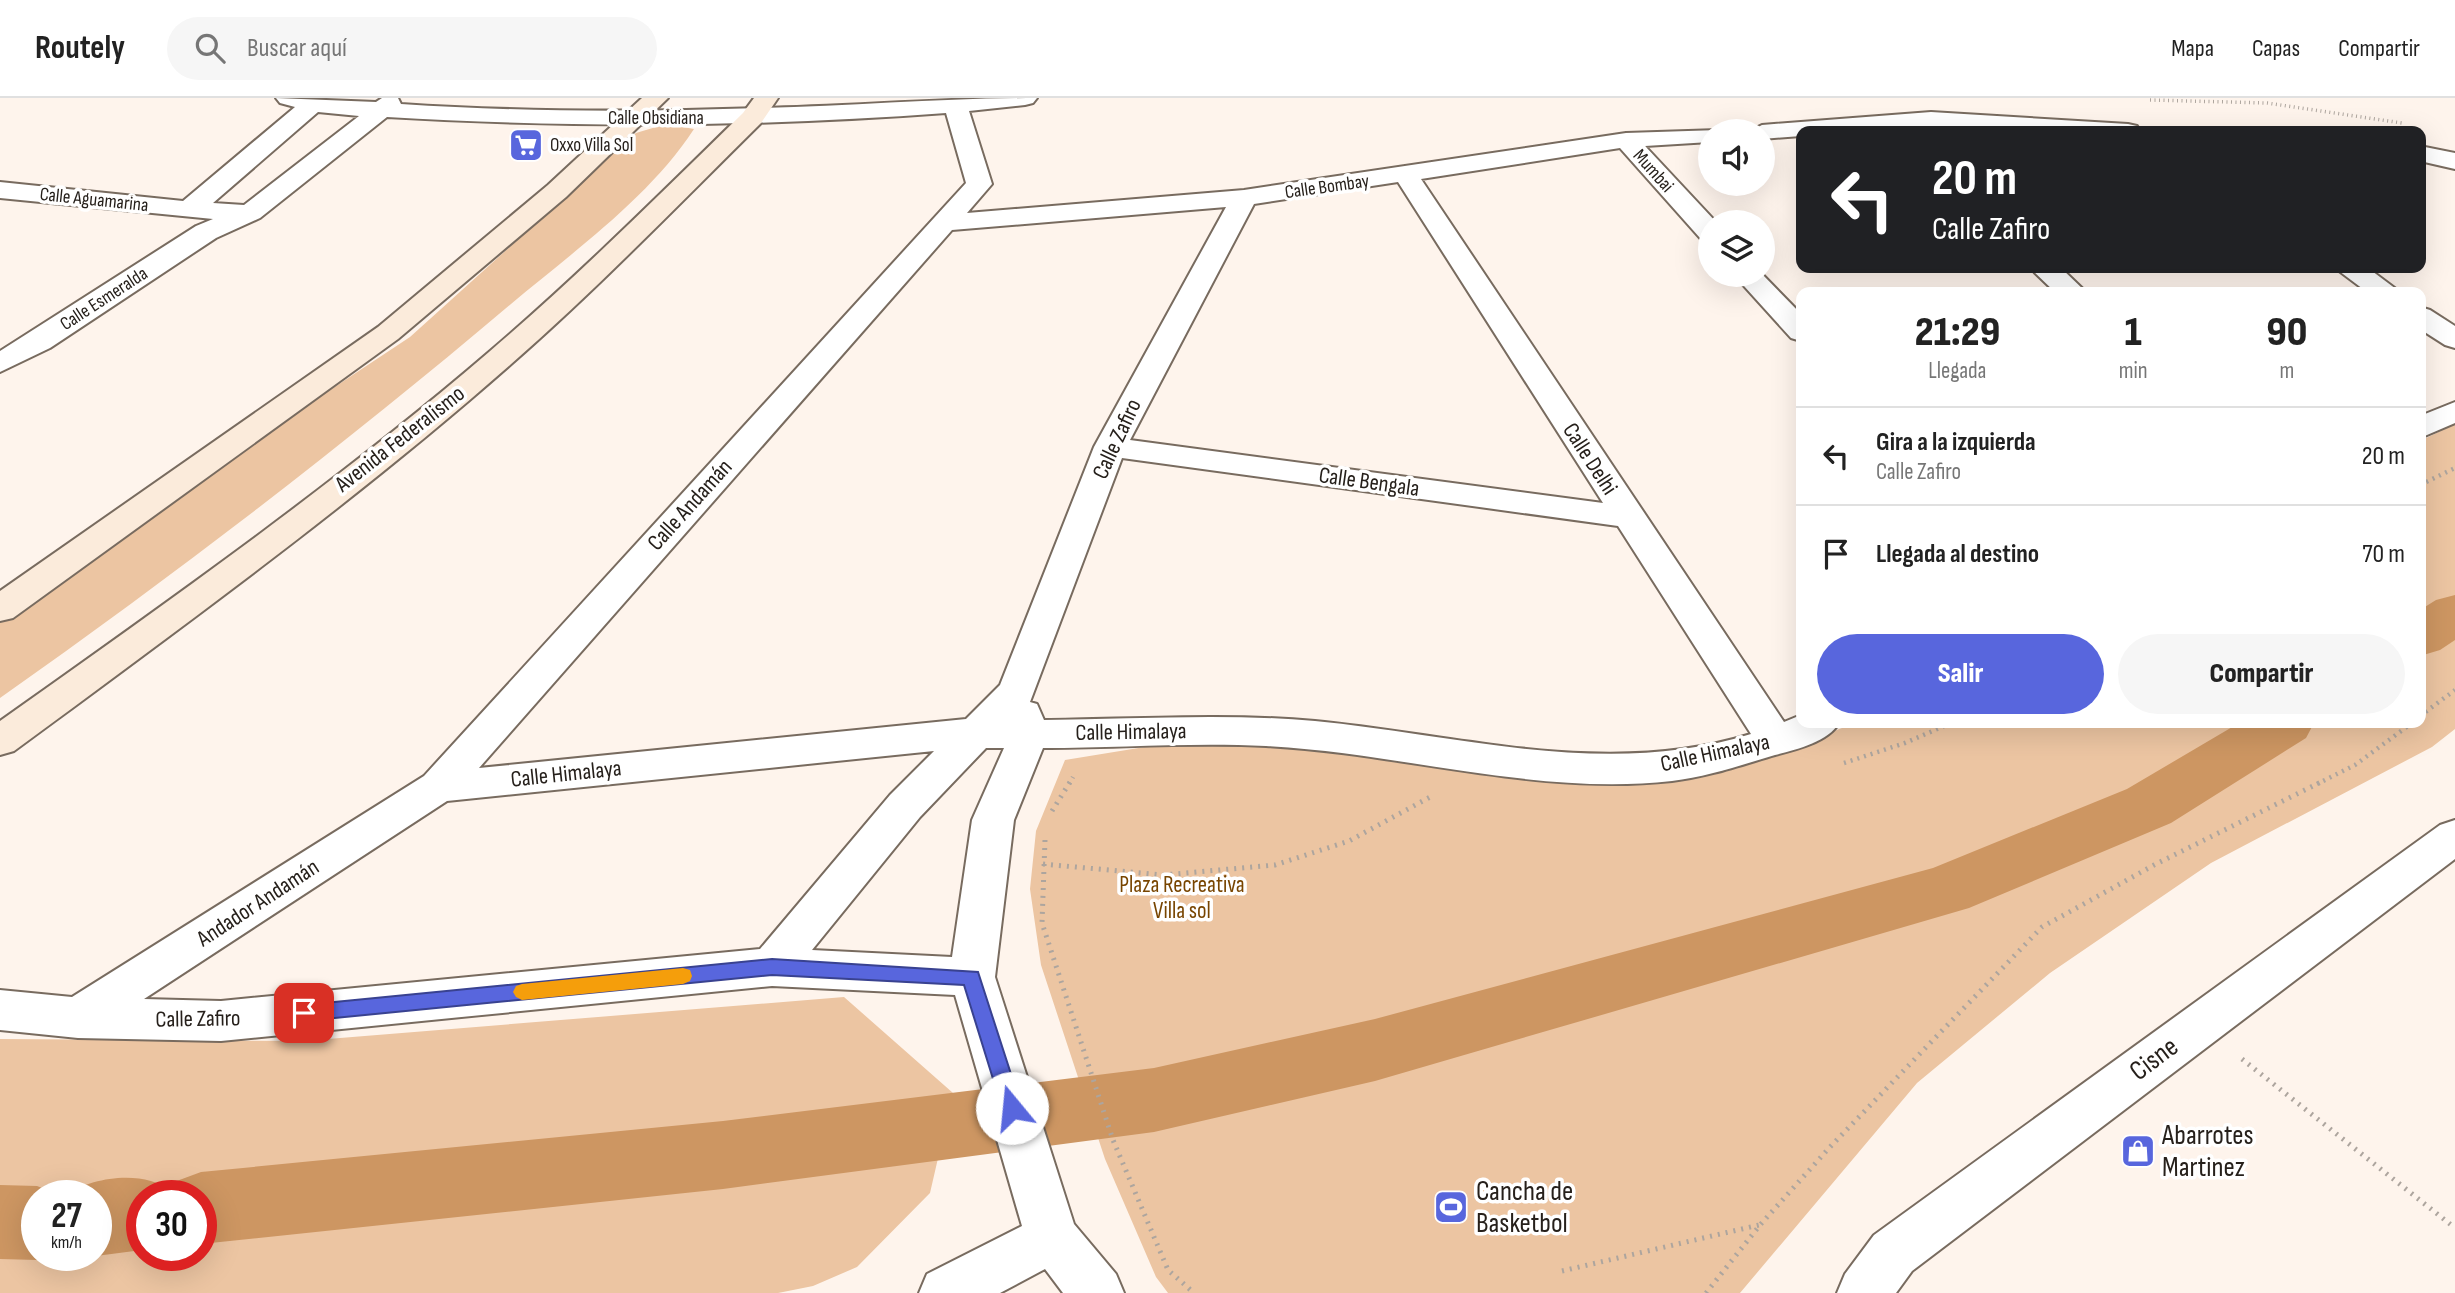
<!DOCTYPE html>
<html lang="es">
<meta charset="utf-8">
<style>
:root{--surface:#fff;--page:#f6f6f6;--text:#222;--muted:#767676;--line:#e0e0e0;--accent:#5866dd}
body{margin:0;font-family:"Sofia Sans Condensed",sans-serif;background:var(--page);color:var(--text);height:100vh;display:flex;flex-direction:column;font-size:26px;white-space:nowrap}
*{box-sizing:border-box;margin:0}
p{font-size:23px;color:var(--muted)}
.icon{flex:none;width:38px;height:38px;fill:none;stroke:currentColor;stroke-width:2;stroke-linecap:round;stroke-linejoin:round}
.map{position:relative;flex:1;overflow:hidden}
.side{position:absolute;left:1796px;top:189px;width:630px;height:441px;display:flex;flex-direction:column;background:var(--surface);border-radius:14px;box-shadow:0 7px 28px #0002}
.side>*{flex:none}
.top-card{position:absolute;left:1796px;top:28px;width:630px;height:147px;border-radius:14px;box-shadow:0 7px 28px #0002;background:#202124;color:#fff;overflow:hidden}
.tools{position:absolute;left:1698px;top:21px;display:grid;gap:14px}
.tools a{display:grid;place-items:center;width:77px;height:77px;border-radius:50%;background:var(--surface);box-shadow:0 7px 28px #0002;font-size:35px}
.speed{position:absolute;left:21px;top:1082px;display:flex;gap:14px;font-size:35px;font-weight:700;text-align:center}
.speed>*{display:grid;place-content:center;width:91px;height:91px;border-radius:50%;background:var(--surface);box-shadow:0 7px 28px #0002;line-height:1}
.speed small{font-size:18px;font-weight:400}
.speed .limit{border:10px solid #d22;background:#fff;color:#111}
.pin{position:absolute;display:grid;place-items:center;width:60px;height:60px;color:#fff;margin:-30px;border-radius:14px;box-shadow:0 4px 10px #0006}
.me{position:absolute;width:77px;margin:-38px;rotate:343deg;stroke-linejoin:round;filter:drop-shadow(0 0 5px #0008)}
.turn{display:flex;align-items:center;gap:24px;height:147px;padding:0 21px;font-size:32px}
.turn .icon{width:91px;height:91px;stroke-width:2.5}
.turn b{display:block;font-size:49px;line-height:60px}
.eta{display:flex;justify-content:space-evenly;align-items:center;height:119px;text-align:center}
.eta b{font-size:42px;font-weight:800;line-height:49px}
.primary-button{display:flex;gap:14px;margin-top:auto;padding:14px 21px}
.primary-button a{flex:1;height:80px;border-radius:42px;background:var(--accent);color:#fff;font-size:28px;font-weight:800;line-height:80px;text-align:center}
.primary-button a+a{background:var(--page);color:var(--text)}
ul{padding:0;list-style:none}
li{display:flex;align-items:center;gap:21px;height:98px;padding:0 21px;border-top:2px solid var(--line)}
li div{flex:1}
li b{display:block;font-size:26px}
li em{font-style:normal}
header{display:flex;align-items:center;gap:42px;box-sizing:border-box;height:98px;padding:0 35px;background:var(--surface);border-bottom:2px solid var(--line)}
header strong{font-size:33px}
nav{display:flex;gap:38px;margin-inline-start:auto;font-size:24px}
.search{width:490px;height:63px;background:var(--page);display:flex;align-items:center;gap:18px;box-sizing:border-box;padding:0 24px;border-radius:38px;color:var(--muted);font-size:26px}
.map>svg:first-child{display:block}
.green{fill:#ecc5a2;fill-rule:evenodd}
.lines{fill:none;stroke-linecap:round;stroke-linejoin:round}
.canal{fill:#cd9662;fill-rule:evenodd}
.street-casing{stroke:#786b5f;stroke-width:4}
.secondary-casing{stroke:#786b5f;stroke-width:4}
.path-far2{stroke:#ada59e;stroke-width:3.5;stroke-dasharray:1 3.5;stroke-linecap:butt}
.path-far1{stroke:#ada59e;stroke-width:4.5;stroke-dasharray:2 5;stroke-linecap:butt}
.path{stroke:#ada59e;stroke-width:5;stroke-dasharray:2 6;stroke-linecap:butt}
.street{fill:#fff;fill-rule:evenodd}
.secondary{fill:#fbebdb;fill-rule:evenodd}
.route{fill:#5866dd;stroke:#394290;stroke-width:2}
.slow{fill:#f59e0b}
.labels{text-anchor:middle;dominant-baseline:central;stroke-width:7;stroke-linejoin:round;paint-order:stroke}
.far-street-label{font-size:19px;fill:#26201b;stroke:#fff}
.far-poi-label{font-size:19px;fill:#26201b;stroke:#fff;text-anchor:start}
.street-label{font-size:23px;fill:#26201b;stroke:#fff}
.park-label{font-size:23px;fill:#784500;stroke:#fff}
.near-street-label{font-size:28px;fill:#26201b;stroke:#fff}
.near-poi-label{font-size:28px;fill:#26201b;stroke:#fff;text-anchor:start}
</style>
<header>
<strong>Routely</strong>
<div class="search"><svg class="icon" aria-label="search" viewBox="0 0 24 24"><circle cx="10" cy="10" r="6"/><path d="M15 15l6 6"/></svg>Buscar aquí</div>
<nav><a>Mapa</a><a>Capas</a><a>Compartir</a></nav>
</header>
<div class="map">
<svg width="2455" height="1195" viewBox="0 0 2455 1195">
<rect width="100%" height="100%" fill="#fef4ec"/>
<!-- green -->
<path class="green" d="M666,26L694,31C649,100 574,153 511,206C347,345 176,476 0,600V525L315,302L410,239L636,35Z
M2455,326V631L2432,649L2211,765L2050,875L1917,985L1740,1195H1168L1156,1179L1105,1061L1041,867L1030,791L1036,733L1065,662L1206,639L1357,658L1562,676L1641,678L1748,666L1855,625H2420V343Z
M844,899L953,995L930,1095L857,1169L813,1188L778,1195H0V941L303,943ZM37,1097H96V1157H37ZM142,1097H201V1157H142Z"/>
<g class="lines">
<!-- canal -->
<path class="canal" d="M2455,497V542L2440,552L2420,558V512L2436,502Z
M2239,625H2314L2306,640L2171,725L1969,810L1375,983L1154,1034L723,1091L201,1146V1097H142V1152L96,1158V1097H68C91,1078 147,1072 170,1093L174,1084L201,1074L723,1023L1154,970L1375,921L1933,770L2127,691Z
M0,1087L37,1088L60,1097H37V1157H50L37,1162L0,1161Z"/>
<!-- street casing -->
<g class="street-casing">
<path id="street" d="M276,0L376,4L382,0H398L401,6C521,14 641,14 761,10C853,8 945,0 1037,0L1033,5L1025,7L969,13L992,86L967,115L1244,92L1626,35L1719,32L1710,33V44L1645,48L1716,124H1710V142L1700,140L1620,50L1421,81L1784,624L1801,617V625H1839C1828,644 1795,652 1775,657C1741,667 1707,679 1672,683C1535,698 1402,655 1266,648C1192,644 1117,650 1043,650L1014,722L995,879L1074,1126L1116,1176L1124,1195H1063L1045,1171L1000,1195H919L927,1176L1022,1128L955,897L772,888L221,943L78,940L0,932V892L72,899L424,678L966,85L946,15C760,29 573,30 387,19L260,120L216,140L50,250L0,274V253L196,128L213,121L0,100V84L183,103L295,9L280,5ZM318,14L359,18L244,107L213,105ZM1398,84L1603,405L1130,342L1254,106ZM1226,109L1094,349L1000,587L966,621L479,670L952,132ZM1122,360L1618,428L1751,636C1607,681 1460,637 1315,623C1225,615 1134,621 1044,622L1037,606L1030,604ZM986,650H1004L972,722L952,859L812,852L920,719ZM934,653L890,697L760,851L221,903L144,901L447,703Z
M1931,14L2128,26L2137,28L2140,33H2013L1931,28L1866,33H1801V38L1762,41V33H1750L1762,27Z
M2420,48L2455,55V71L2420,63Z
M2030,170H2061L2086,194H2055Z
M2335,170H2368L2400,194H2367Z
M1762,176L1801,216V243L1791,240L1734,177Z
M2420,209L2430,212L2455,228V250L2445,247L2420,231Z
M2455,304V325L2420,340V318Z
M2455,722V761L1912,1173L1896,1195H1837L1845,1176L1874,1137L2440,727Z"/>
</g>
<!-- secondary casing -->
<g class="secondary-casing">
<path id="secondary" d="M642,0H668L566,99L398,241L13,520L0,523V493L378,229L548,87Z
M754,0H778L761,25C678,107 597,191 510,267C353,405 182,529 14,653L0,657V623C166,505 334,387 489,254C578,178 660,96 743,15Z"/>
</g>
<!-- path-far2 -->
<path class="path-far2" d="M2150,2L2267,5L2402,25"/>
<!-- path-far1 -->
<path class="path-far1" d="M2420,387L2455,370
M2420,618L2455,592
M1844,665L1905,645L1951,625
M1069,686L1073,679
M2317,686L2355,667L2412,625"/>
<!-- path -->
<path class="path" d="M1052,713L1070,684
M1045,742L1042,825L1113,1042L1168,1172L1194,1195
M1043,766L1163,777L1275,767L1349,743L1432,698
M2242,961L2455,1130
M1562,1173L1759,1127
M1706,1195L1760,1127L1830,1049L2042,829L2154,767L2321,684"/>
<!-- street -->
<use href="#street" class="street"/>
<!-- secondary -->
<use href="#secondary" class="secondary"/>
</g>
<!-- route -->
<path class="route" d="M772,861L978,874L1022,1010L1019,1016L1012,1019L1005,1016L1002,1010L964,887L772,877L304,923L297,921L294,915L297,909L304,907Z"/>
<!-- slow -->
<path class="slow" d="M683,870L690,872L692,878L690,883L683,886L522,902L516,899L513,894L516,888L522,886Z"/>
<!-- icons -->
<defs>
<g id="supermarket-square" transform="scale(1.75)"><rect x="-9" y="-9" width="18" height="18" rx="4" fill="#5866dd" stroke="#fff"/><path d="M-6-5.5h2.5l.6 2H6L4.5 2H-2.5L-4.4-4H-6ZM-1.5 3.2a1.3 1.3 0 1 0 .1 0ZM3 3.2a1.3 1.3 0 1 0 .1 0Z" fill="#fff"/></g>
<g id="shop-square" transform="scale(1.75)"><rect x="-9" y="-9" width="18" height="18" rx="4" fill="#5866dd" stroke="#fff"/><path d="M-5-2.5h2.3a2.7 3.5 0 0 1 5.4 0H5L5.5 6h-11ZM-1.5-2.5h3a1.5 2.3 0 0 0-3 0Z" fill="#fff"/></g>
<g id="stadium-square" transform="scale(1.75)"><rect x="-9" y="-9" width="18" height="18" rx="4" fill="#5866dd" stroke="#fff"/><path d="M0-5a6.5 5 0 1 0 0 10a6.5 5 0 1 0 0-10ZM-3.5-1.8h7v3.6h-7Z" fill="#fff"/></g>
</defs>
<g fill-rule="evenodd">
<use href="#supermarket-square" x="526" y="47"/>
<use href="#shop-square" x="2138" y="1053"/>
<use href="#stadium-square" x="1451" y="1109"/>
</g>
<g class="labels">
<!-- far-street labels -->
<g class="far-street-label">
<text x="656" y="20">Calle Obsidiana</text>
<text transform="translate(1653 73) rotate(48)">Mumbai</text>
<text transform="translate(1327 89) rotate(-8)">Calle Bombay</text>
<text transform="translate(94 102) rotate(6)">Calle Aguamarina</text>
<text transform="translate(104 201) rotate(-33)">Calle Esmeralda</text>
</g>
<!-- far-poi labels -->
<g class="far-poi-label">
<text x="550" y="47">Oxxo Villa Sol</text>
</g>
<!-- street labels -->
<g class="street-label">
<text transform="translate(400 341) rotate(-38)">Avenida Federalismo</text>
<text transform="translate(1117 341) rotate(-65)">Calle Zafiro</text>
<text transform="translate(1590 361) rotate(57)">Calle Delhi</text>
<text transform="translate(1369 384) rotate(8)">Calle Bengala</text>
<text transform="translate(690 407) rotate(-48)">Calle Andamán</text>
<text transform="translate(1131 634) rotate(-1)">Calle Himalaya</text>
<text transform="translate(1715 655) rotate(-12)">Calle Himalaya</text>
<text transform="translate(566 676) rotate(-6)">Calle Himalaya</text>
<text transform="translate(258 805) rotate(-33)">Andador Andamán</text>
<text transform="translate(198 921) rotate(-1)">Calle Zafiro</text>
</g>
<!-- park labels -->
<g class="park-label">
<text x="1182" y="787">Plaza Recreativa<tspan x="1182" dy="26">Villa sol</tspan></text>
</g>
<!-- near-street labels -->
<g class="near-street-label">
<text transform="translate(2154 961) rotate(-37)">Cisne</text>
</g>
<!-- near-poi labels -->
<g class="near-poi-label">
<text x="2162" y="1037">Abarrotes<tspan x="2162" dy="32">Martinez</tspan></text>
<text x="1476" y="1093">Cancha de<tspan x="1476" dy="32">Basketbol</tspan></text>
</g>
</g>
</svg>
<div class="tools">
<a><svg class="icon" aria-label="sound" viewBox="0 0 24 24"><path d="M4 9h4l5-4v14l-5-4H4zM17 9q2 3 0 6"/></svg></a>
<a><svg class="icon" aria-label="layers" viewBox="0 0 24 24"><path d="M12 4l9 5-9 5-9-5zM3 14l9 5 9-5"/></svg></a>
</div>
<div class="speed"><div>27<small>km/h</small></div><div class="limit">30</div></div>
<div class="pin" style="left:304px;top:915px;background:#d93025"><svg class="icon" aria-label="arrive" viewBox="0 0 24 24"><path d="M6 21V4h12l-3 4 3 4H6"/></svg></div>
<svg class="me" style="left:1012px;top:1010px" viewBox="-20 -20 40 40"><circle r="19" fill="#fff"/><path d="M0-13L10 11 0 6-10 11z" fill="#5866dd"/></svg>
<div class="top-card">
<div class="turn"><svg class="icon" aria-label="left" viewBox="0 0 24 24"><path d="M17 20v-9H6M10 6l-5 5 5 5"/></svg><div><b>20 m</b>Calle Zafiro</div></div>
</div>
<section class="side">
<div class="eta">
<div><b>21:29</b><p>Llegada</p></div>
<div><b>1</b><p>min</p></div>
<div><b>90</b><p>m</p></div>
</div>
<ul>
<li><svg class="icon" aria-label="left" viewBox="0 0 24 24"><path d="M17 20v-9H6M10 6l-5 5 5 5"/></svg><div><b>Gira a la izquierda</b><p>Calle Zafiro</p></div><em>20 m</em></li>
<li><svg class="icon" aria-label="arrive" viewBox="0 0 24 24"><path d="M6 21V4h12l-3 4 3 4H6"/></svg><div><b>Llegada al destino</b></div><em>70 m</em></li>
</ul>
<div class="primary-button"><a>Salir</a><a>Compartir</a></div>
</section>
</div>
